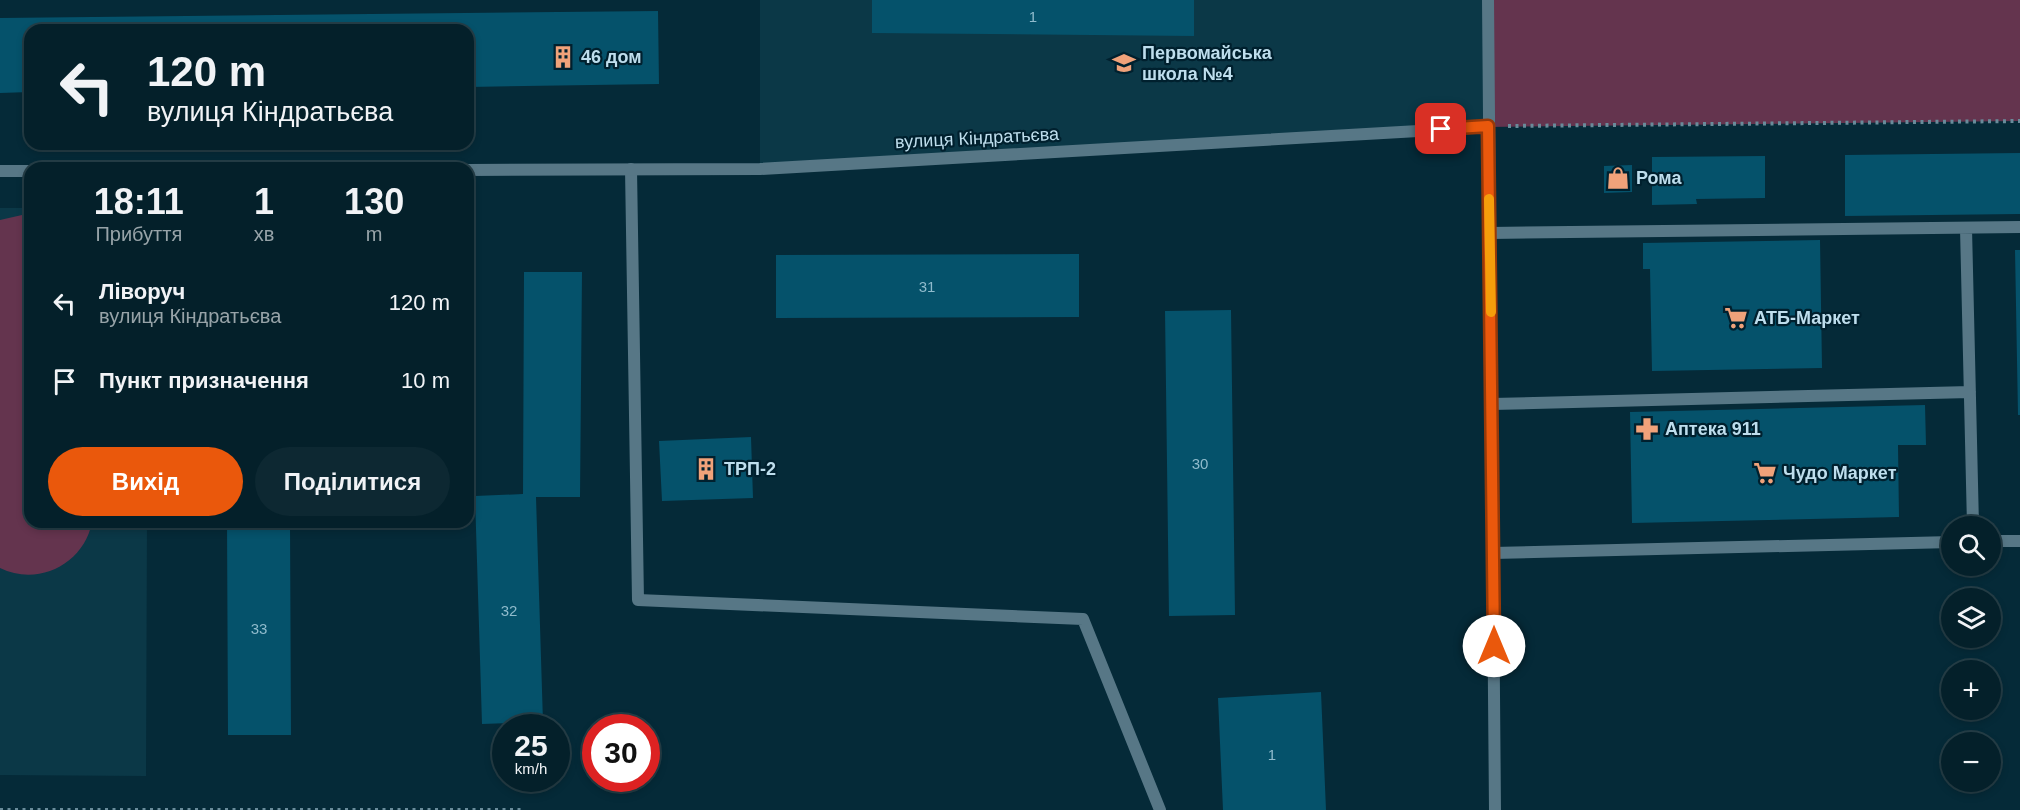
<!DOCTYPE html>
<html lang="uk">
<meta charset="utf-8">
<style>
:root{--surface:#04202a;--page:#0d2832;--text:#f1f3f6;--muted:#97a3a8;--line:#253e47;--accent:#ea580c}
body{margin:0;font-family:Arial,sans-serif;background:var(--page);color:var(--text);height:100vh;display:flex;flex-direction:column;font-size:22px;white-space:nowrap}
*{box-sizing:border-box;margin:0}
p{font-size:20px;color:var(--muted)}
.icon{flex:none;width:33px;height:33px;fill:none;stroke:currentColor;stroke-width:2;stroke-linecap:round;stroke-linejoin:round}
.map{position:relative;flex:1;overflow:hidden}
.panel{position:absolute;left:24px;top:162px;width:450px;height:366px;display:flex;flex-direction:column;background:var(--surface);border-radius:18px;box-shadow:0 3px 9px #0003,0 0 0 2px var(--line)}
.panel>*{flex:none}
.banner{position:absolute;left:24px;top:24px;width:450px;height:126px;border-radius:18px;box-shadow:0 3px 9px #0003,0 0 0 2px var(--line);background:#04202a;color:var(--text);overflow:hidden}
.controls{position:absolute;left:1941px;top:516px;display:grid;gap:12px}
.controls a{display:grid;place-items:center;width:60px;height:60px;border-radius:50%;background:var(--surface);box-shadow:0 3px 9px #0003,0 0 0 2px var(--line);font-size:30px}
.speed{position:absolute;left:492px;top:714px;display:flex;gap:12px;font-size:30px;font-weight:700;text-align:center}
.speed>*{display:grid;place-content:center;width:78px;height:78px;border-radius:50%;background:var(--surface);box-shadow:0 3px 9px #0003,0 0 0 2px var(--line);line-height:1}
.speed small{font-size:15px;font-weight:400}
.speed .limit{border:9px solid #d22;background:#fff;color:#111}
.pin{position:absolute;display:grid;place-items:center;width:51px;height:51px;color:#fff;margin:-26px;border-radius:12px;box-shadow:0 3px 9px #0006}
.me{position:absolute;width:66px;margin:-33px;rotate:0deg;stroke-linejoin:round;filter:drop-shadow(0 0 4px #0008)}
.turn{display:flex;align-items:center;gap:21px;height:126px;padding:0 24px;font-size:27px}
.turn .icon{width:78px;height:78px;stroke-width:2.5}
.turn b{display:block;font-size:42px;line-height:51px}
.eta{display:flex;justify-content:space-evenly;align-items:center;height:102px;text-align:center}
.eta b{font-size:36px;font-weight:800;line-height:42px}
.action{display:flex;gap:12px;margin-top:auto;padding:12px 24px}
.action a{flex:1;height:69px;border-radius:36px;background:var(--accent);color:#fff;font-size:24px;font-weight:800;line-height:69px;text-align:center}
.action a+a{background:var(--page);color:var(--text)}
ul{padding:0;list-style:none}
li{display:flex;align-items:center;gap:18px;height:78px;padding:0 24px}
li div{flex:1}
li b{display:block;font-size:22px}
li em{font-style:normal}
.map>svg:first-child{display:block}
.built{fill:#0b3847}
.green{fill:#64344e}
.building{fill:#05526b}
.lines{fill:none;stroke-linecap:round;stroke-linejoin:round}
.path{stroke:#698b9a;stroke-width:4;stroke-dasharray:3 4.5;stroke-linecap:butt}
.service{stroke:#577786;stroke-width:12}
.minor{stroke:#577786;stroke-width:12}
.route-casing{stroke:#983908;stroke-width:15}
.route{stroke:#ea580c;stroke-width:10}
.slow{stroke:#f59e0b;stroke-width:10}
.labels{text-anchor:middle;dominant-baseline:central;stroke-width:4.5;stroke-linejoin:round;paint-order:stroke}
.number-label{font-size:15px;fill:#90bbcc}
.poi-label{font-size:18px;font-weight:bold;fill:#bedeed;stroke:#00202e;text-anchor:start}
.street-label{font-size:18px;fill:#bedeed;stroke:#00202e}
</style>
<div class="map">
<svg width="2020" height="810" viewBox="0 0 2020 810">
<rect width="100%" height="100%" fill="#052a38"/>
<!-- built -->
<path class="built" d="M760,0H1488V127L760,169Z
M0,208H30V522H147L146,776L0,775Z"/>
<!-- green -->
<path class="green" d="M1488,0H2020V121L1488,127Z
M22,215L30,216V522H92C84,564 38,587 0,568V220Z"/>
<!-- building -->
<path class="building" d="M872,0H1194V36L872,33Z
M658,11L659,84L468,87V30H30V92L0,93V18Z
M2020,153V214L1845,216V155Z
M1765,156V198L1696,199L1697,204L1652,205V157Z
M1632,165V192L1604,193V166Z
M1820,240L1822,368L1652,371L1650,269H1643V243Z
M2015,250H2020V415H2018Z
M1079,254V317L776,318V255Z
M524,272H582L580,497H536L543,722L482,724L475,496L523,494Z
M1231,310L1235,615L1169,616L1165,311Z
M1925,405L1926,445H1898L1899,517L1632,523L1630,412Z
M751,437L753,498L662,501L659,441Z
M227,522H290L291,735H228Z
M1321,692L1326,810H1223L1218,698Z"/>
<g class="lines">
<!-- path -->
<path class="path" d="M1508,126L2020,121
M0,810H523"/>
<!-- service -->
<path class="service" d="M631,169L638,600L1083,619L1160,810
M1966,228L1973,526
M1490,233L2020,227
M1492,404L1970,392
M1990,541H2020
M1493,553L1952,542"/>
<!-- minor -->
<path class="minor" d="M1488,0L1495,810
M468,170L760,169L1488,127
M0,171H30"/>
</g>
<g class="lines">
<!-- route casing -->
<g class="route-casing">
<path id="route" d="M1441,129L1488,126L1494,646"/>
</g>
<!-- route -->
<use href="#route" class="route"/>
<!-- slow -->
<path class="slow" d="M1489,199L1491,312"/>
</g>
<!-- icons -->
<defs>
<g id="building-bare" transform="scale(1.8)"><path d="M-4-6H4V6H1V3H-1V6H-4ZM-2.5-4.3h1.7v1.8h-1.7ZM.8-4.3h1.7v1.8H.8ZM-2.5-1h1.7V.8h-1.7ZM.8-1h1.7V.8H.8Z" fill="#f0a27a" stroke="#00202e" stroke-width="2.5" paint-order="stroke"/></g>
<g id="school-bare" transform="scale(1.8)"><path d="M0-5L7-2L0 1L-7-2ZM-4 1L0 2.5L4 1V4Q0 6-4 4Z" fill="#f0a27a" stroke="#00202e" stroke-width="2.5" paint-order="stroke"/></g>
<g id="shop-bare" transform="scale(1.8)"><path d="M-5-2.5h2.3a2.7 3.5 0 0 1 5.4 0H5L5.5 6h-11ZM-1.5-2.5h3a1.5 2.3 0 0 0-3 0Z" fill="#f0a27a" stroke="#00202e" stroke-width="2.5" paint-order="stroke"/></g>
<g id="supermarket-bare" transform="scale(1.8)"><path d="M-6-5.5h2.5l.6 2H6L4.5 2H-2.5L-4.4-4H-6ZM-1.5 3.2a1.3 1.3 0 1 0 .1 0ZM3 3.2a1.3 1.3 0 1 0 .1 0Z" fill="#f0a27a" stroke="#00202e" stroke-width="2.5" paint-order="stroke"/></g>
<g id="pharmacy-bare" transform="scale(1.8)"><path d="M-2-6h4v4h4v4h-4v4h-4v-4h-4v-4h4Z" fill="#f0a27a" stroke="#00202e" stroke-width="2.5" paint-order="stroke"/></g>
</defs>
<g fill-rule="evenodd">
<use href="#building-bare" x="563" y="57"/>
<use href="#school-bare" x="1124" y="63"/>
<use href="#shop-bare" x="1618" y="178"/>
<use href="#supermarket-bare" x="1736" y="318"/>
<use href="#pharmacy-bare" x="1647" y="429"/>
<use href="#building-bare" x="706" y="469"/>
<use href="#supermarket-bare" x="1765" y="473"/>
</g>
<g class="labels">
<!-- number labels -->
<g class="number-label">
<text x="1033" y="16">1</text>
<text x="927" y="286">31</text>
<text x="1200" y="463">30</text>
<text x="509" y="610">32</text>
<text x="259" y="628">33</text>
<text x="1272" y="754">1</text>
</g>
<!-- poi labels -->
<g class="poi-label">
<text x="1142" y="53">Первомайська<tspan x="1142" dy="21">школа №4</tspan></text>
<text x="581" y="57">46 дом</text>
<text x="1636" y="178">Рома</text>
<text x="1754" y="318">АТБ-Маркет</text>
<text x="1665" y="429">Аптека 911</text>
<text x="724" y="469">ТРП-2</text>
<text x="1783" y="473">Чудо Маркет</text>
</g>
<!-- street labels -->
<g class="street-label">
<text transform="translate(977 138) rotate(-3)">вулиця Кіндратьєва</text>
</g>
</g>
</svg>
<div class="controls">
<a><svg class="icon" aria-label="search" viewBox="0 0 24 24"><circle cx="10" cy="10" r="6"/><path d="M15 15l6 6"/></svg></a>
<a><svg class="icon" aria-label="layers" viewBox="0 0 24 24"><path d="M12 4l9 5-9 5-9-5zM3 14l9 5 9-5"/></svg></a>
<a>+</a>
<a>−</a>
</div>
<div class="speed"><div>25<small>km/h</small></div><div class="limit">30</div></div>
<div class="pin" style="left:1441px;top:129px;background:#d93025"><svg class="icon" aria-label="arrive" viewBox="0 0 24 24"><path d="M6 21V4h12l-3 4 3 4H6"/></svg></div>
<svg class="me" style="left:1494px;top:646px" viewBox="-20 -20 40 40"><circle r="19" fill="#fff"/><path d="M0-13L10 11 0 6-10 11z" fill="#ea580c"/></svg>
<div class="banner">
<div class="turn"><svg class="icon" aria-label="left" viewBox="0 0 24 24"><path d="M17 20v-9H6M10 6l-5 5 5 5"/></svg><div><b>120 m</b>вулиця Кіндратьєва</div></div>
</div>
<section class="panel">
<div class="eta">
<div><b>18:11</b><p>Прибуття</p></div>
<div><b>1</b><p>хв</p></div>
<div><b>130</b><p>m</p></div>
</div>
<ul>
<li><svg class="icon" aria-label="left" viewBox="0 0 24 24"><path d="M17 20v-9H6M10 6l-5 5 5 5"/></svg><div><b>Ліворуч</b><p>вулиця Кіндратьєва</p></div><em>120 m</em></li>
<li><svg class="icon" aria-label="arrive" viewBox="0 0 24 24"><path d="M6 21V4h12l-3 4 3 4H6"/></svg><div><b>Пункт призначення</b></div><em>10 m</em></li>
</ul>
<div class="action"><a>Вихід</a><a>Поділитися</a></div>
</section>
</div>
